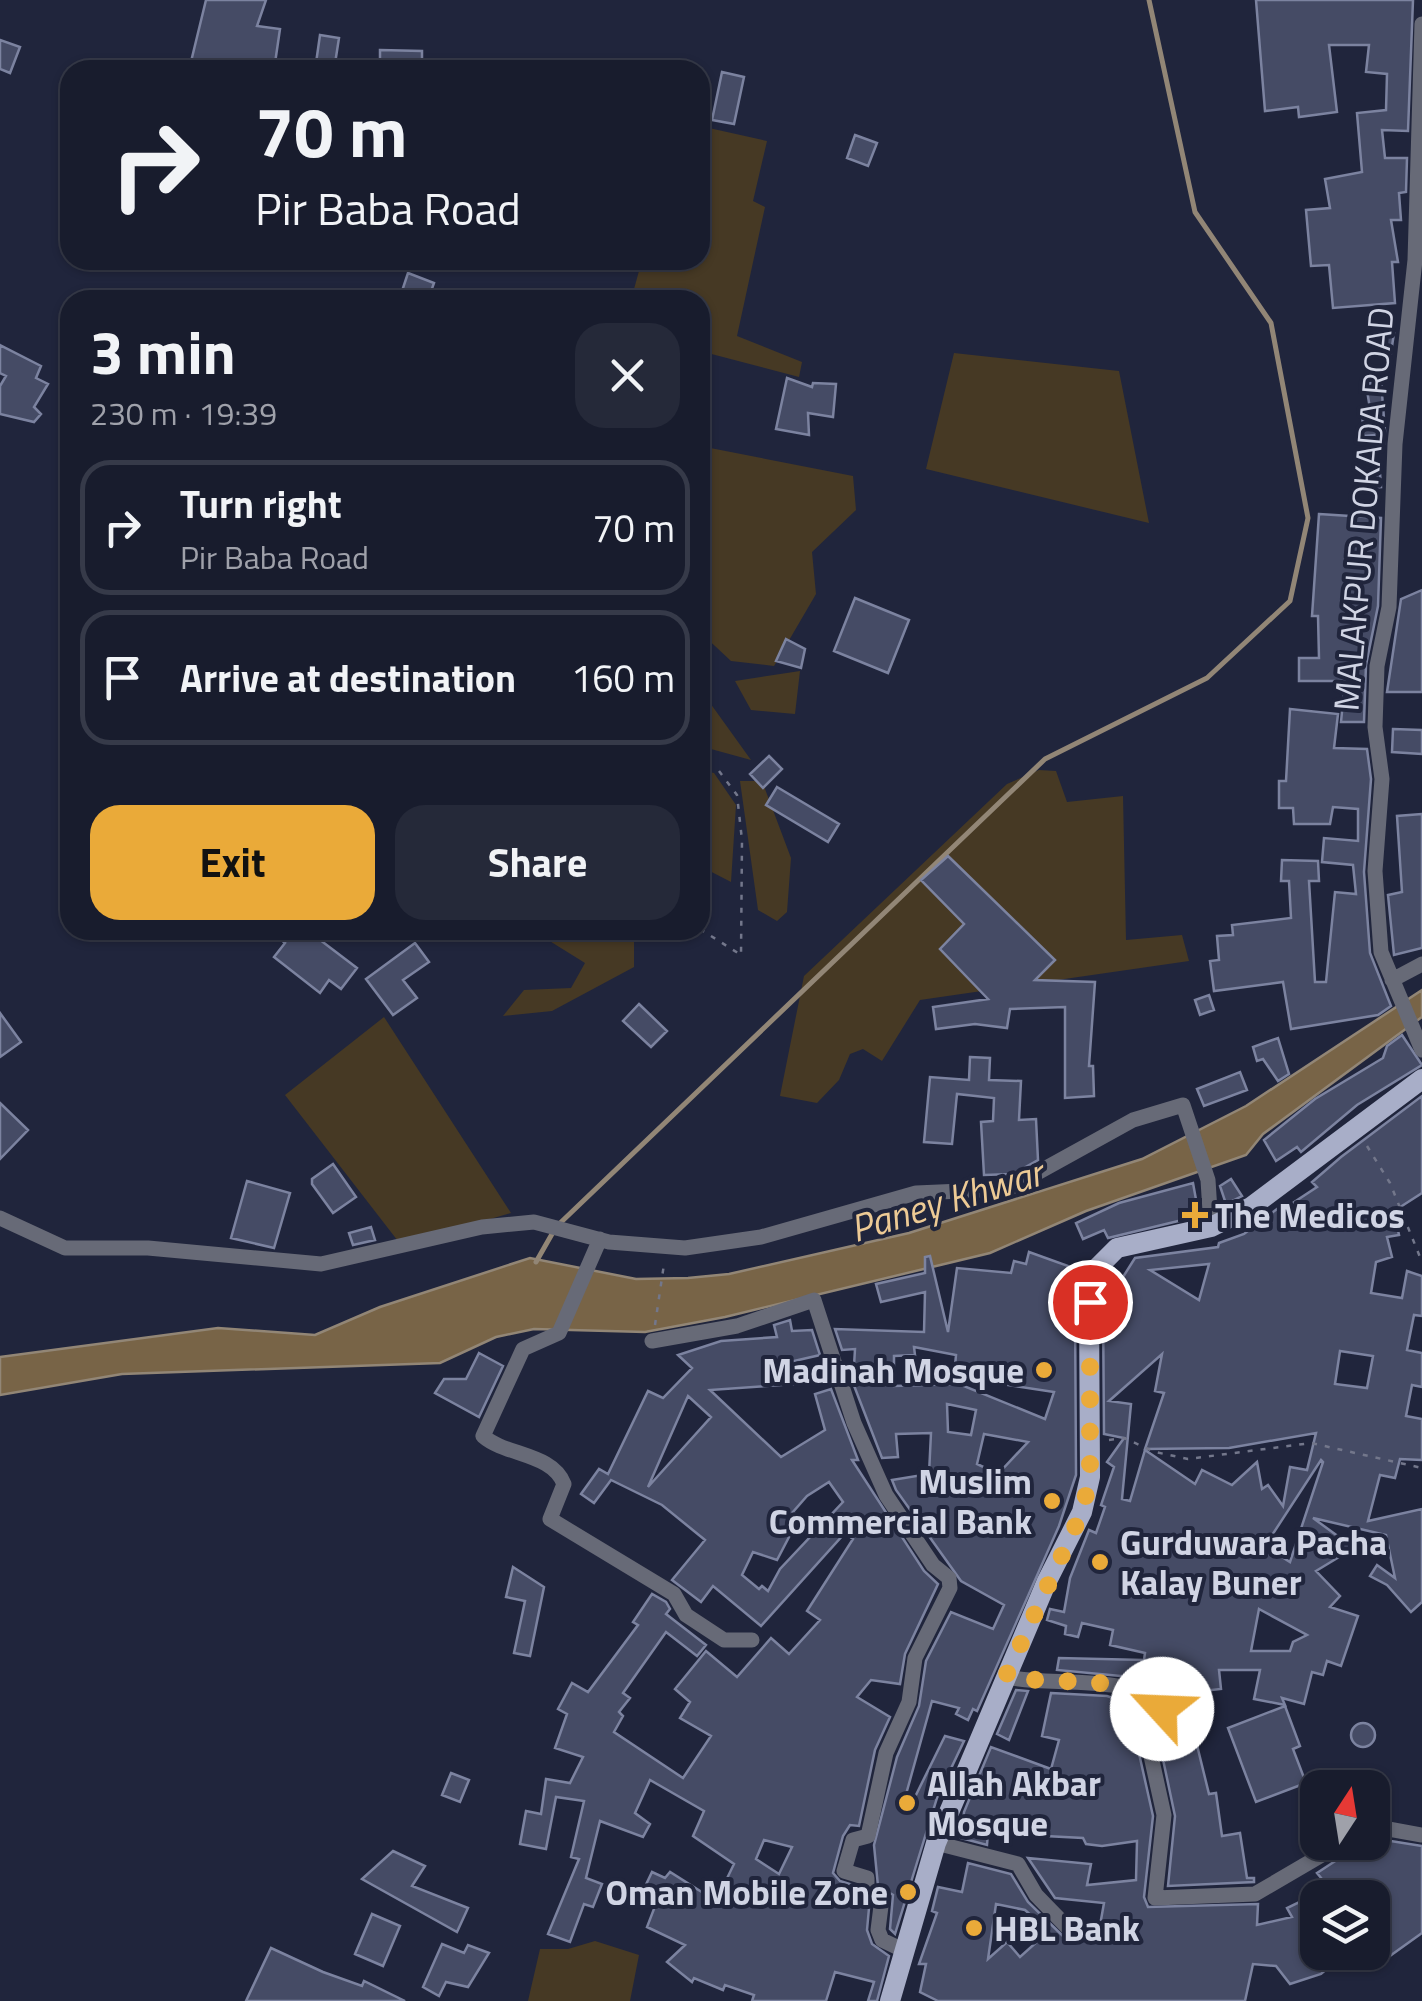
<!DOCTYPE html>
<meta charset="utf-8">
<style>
:root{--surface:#181c2d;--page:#252939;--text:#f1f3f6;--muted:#9fa1aa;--line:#363a49;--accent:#eaaa39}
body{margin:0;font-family:"Titillium Web",sans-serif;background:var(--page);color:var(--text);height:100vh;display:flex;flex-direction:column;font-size:38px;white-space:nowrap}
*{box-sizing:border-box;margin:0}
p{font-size:32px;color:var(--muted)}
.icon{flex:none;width:55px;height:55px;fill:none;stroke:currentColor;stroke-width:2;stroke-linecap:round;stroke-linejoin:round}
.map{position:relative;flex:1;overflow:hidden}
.panel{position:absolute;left:60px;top:290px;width:650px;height:650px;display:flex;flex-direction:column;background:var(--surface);border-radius:30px;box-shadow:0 2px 8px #0004,0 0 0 2px var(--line)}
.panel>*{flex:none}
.top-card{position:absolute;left:60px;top:60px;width:650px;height:210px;border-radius:30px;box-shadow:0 2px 8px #0004,0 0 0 2px var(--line);background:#181c2d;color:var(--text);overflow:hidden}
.needle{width:65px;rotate:12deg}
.controls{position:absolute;left:1300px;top:1770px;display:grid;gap:20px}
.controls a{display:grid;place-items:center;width:90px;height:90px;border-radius:20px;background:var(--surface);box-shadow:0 2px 8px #0004,0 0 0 2px var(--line);font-size:50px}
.pin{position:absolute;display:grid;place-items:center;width:85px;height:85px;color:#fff;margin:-42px;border:5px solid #fff;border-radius:50%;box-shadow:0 2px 10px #0007}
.me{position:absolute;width:110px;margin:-55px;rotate:295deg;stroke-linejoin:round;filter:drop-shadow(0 0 8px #0008)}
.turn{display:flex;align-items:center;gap:35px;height:210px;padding:0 30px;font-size:45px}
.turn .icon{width:130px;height:130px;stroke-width:2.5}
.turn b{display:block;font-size:70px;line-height:85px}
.round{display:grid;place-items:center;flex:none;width:105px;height:105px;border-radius:30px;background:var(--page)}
.headline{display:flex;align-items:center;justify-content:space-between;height:170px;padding:0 30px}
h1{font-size:60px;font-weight:700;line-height:75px}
.button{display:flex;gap:20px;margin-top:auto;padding:20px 30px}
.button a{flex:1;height:115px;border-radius:30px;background:var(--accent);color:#111;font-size:40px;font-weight:700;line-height:115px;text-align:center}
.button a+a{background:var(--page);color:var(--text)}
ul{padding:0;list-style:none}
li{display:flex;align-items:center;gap:30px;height:135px;margin:0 20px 15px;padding:0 10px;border:5px solid var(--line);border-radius:30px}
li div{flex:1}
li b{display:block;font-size:38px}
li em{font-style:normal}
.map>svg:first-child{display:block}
.green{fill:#463924}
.water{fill:#786447;stroke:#928676;stroke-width:2.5}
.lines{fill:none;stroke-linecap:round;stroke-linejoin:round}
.stream{stroke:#928676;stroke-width:5}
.building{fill:#454b65;stroke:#7c83a0;stroke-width:2.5;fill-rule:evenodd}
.path{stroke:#73778b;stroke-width:2.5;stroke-dasharray:5 8;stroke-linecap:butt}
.minor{stroke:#676a77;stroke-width:15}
.major{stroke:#a8aec8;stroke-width:20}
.route{stroke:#eaaa39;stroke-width:18;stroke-dasharray:0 32.4}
.poi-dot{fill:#eaaa39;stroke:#20253c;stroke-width:4}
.labels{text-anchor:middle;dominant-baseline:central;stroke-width:8;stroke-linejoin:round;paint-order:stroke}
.street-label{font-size:35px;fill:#d0d4e4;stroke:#20253c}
.poi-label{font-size:35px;font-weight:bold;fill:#d0d4e4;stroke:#20253c;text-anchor:start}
.water-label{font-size:38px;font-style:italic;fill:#edca95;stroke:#20253c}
</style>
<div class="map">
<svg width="1422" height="2001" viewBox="0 0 1422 2001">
<rect width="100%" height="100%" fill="#20253c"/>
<!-- green -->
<path class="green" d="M700,126L767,141L753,201L765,207L737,336L802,362L799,377L700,351V300H631L642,260H700Z
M954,353L1119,371L1149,523L926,469Z
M700,446L853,476L856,510L812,552L816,594L774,666L731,661L700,632Z
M800,671L795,714L751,710L735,681Z
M700,689L751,760L700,746Z
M700,770L714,773L736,805L731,882L700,866Z
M1039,770L1056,771L1067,802L1123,796L1126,940L1182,935L1189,961L920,1000L882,1061L863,1049L850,1054L839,1080L817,1103L780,1096L804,976L1007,784Z
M740,781H762L791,858L787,912L777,921L758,910Z
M532,930H634V967L552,1011L503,1016L524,990L571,988L585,963Z
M384,1017L511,1213L401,1245L285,1095Z
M595,1941L639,1955L630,2001H528L540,1949H568Z"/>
<!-- water -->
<path class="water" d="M1422,990V1017L1263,1134L1246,1155L1086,1211L990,1253L725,1317L645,1332L534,1329L496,1337L440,1363L122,1374L0,1395V1357L218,1328L315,1335L380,1307L530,1258L636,1279L688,1278L729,1274L909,1233L1142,1159L1246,1106Z"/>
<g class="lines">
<!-- stream -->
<path class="stream" d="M536,1262L556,1227L1045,759L1207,678L1290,601L1308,518L1271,323L1195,212L1149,0"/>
</g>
<!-- building -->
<path class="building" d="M206,0H266L257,26L280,29L274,70H189Z
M1256,0H1413L1408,131L1382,130L1385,158H1407L1406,192L1399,193L1401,220H1391L1398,262H1392L1395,303L1333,308L1329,265L1311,266L1306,210L1330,208L1325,179L1362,172L1357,113L1386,110L1387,74L1366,72L1369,45H1329L1337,112L1299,117L1298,107L1265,111Z
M320,35L339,38L334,70H315Z
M0,40L20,47L10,73L0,69Z
M380,50L422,51V70H380Z
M722,72L744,77L734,124L712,120Z
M855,135L877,143L868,166L847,158Z
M408,273L434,283L428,300L401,294Z
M1379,330L1394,333L1391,353L1376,350Z
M0,345L41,366L36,378L48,384L34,407L41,414L34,422L0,414V386L6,376L0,373Z
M787,378L812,387L813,383L836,384L833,417L808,413L809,435L776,429Z
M1381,381L1385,431L1384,444L1376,445L1374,435L1364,436L1362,415H1371L1366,384Z
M1380,473L1381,487L1368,488L1367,474Z
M1319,514L1381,518L1378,606L1366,665L1364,722H1341L1345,681H1299V658H1319L1318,616H1312Z
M1422,590V692H1387L1401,599Z
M855,598L909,620L888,673L834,651Z
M786,639L805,649L801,668L776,661Z
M1290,709L1338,714L1334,748L1367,749L1371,779L1364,872L1370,953L1391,1006L1378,1015L1291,1029L1283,982L1214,991L1210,961L1219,960L1217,936L1233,935L1232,925L1291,918L1289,881H1281L1282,860L1318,861L1319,881H1309L1315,982H1326L1335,892L1356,894L1353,865L1322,862L1324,838L1358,841V809L1333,807L1330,824H1294L1293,808H1279V781H1286Z
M1393,729L1422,730V754L1392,752Z
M769,756L782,769L763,788L750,774Z
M777,787L839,824L828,842L766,805Z
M1422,814V948L1394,955L1388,895L1402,892L1397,816Z
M948,856L1055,960L1035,980L1095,982L1089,1066H1093L1094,1096L1065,1098V1007L1010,1009L1007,1028L975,1024L936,1029L933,1007L988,999L940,949L964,924L921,880Z
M269,930H307L357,968L341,989L329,980L320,993L274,957L285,943Z
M415,943L429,962L403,980L417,998L393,1015L366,979Z
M1209,995L1214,1010L1200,1015L1195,1000Z
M639,1004L667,1031L651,1047L623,1021Z
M0,1013L21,1042L0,1057Z
M1402,1035L1422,1065L1357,1105L1301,1152L1297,1147L1276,1161L1264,1140L1315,1099L1383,1058L1387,1046Z
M1278,1038L1289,1074L1278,1081L1263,1059L1257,1061L1253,1047Z
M970,1057L990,1058L989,1080L1021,1081L1019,1120L1036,1119L1038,1160L1013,1174L984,1175L981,1122L993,1121L994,1098L957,1094L952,1144L924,1142L930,1077L969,1080Z
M1240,1072L1247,1090L1204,1106L1197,1089Z
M1422,1096V1193L1394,1211L1399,1235L1387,1237L1392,1257L1376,1262L1371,1293L1402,1298L1407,1271L1422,1276V1316L1414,1315L1407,1350L1422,1353V1387L1412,1385L1406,1416L1422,1419V1460L1400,1459L1395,1478L1380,1475L1368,1521L1422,1509V1602L1411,1612L1387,1585L1370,1576L1377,1565L1395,1578L1386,1535L1313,1518L1354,1548L1316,1571L1340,1596L1330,1607L1358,1616L1341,1666L1327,1661L1323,1675L1312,1672L1304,1704L1282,1698L1285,1705L1254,1699L1260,1670H1219L1221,1689L1203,1691L1194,1733L1209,1794L1216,1793L1222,1836L1240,1833L1247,1878H1254V1882L1168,1886L1175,1816L1161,1750L1175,1731L1171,1698L1131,1677L1057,1670L1059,1658L1144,1660L1145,1653L1110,1645L1113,1630L1082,1623L1078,1637L1065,1634L1066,1626L1047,1620L1050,1609L1064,1612L1070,1578L1089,1530L1096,1533L1105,1507L1101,1505L1114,1467L1107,1462L1124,1438L1104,1434L1103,1304L1108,1283L1115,1272L1123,1277L1135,1258L1218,1247L1219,1243L1244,1234L1277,1209L1279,1212L1317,1187L1312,1182L1341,1157ZM1209,1264L1199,1300L1150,1270ZM1340,1351L1373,1356L1367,1388L1335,1384ZM1162,1354L1155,1391L1164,1393L1145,1449L1229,1448L1316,1433L1307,1470L1290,1467L1283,1506L1268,1485L1262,1489L1257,1462L1232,1485L1202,1470L1195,1484L1145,1450L1130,1501L1122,1499L1131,1404L1109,1401ZM1321,1460L1323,1462L1290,1562L1265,1546ZM1259,1609L1307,1635L1293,1642L1290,1651H1251Z
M0,1103L28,1130L0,1159Z
M333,1164L356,1197L333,1213L312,1184V1179Z
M1231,1179L1242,1196L1226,1204L1220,1186Z
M247,1181L290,1193L274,1248L231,1238Z
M1193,1183L1199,1216L1108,1238L1104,1230L1083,1239L1076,1223L1119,1203Z
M371,1227L375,1240L353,1245L349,1233Z
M1029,1252L1082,1271L1075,1302L1076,1475L1059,1526L977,1711L973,1709L968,1720L956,1714L959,1708L932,1701L905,1798L913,1801L945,1736L964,1741L937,1798L895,1934L890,1929L893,1895L878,1886L874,1845L897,1757L919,1706L926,1661L951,1612L993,1629L1004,1605L961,1581L896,1490L892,1480L929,1474L931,1433L896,1434L898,1457L882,1458L853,1383L855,1349L842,1350L835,1329L924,1332L925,1292L881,1302L876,1284L925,1273V1257L930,1256L948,1332L957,1268L1011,1273L1014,1261L1026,1264ZM914,1347L956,1355L954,1377L1054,1392L1045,1419L959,1384L894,1386V1356L915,1355ZM947,1404L976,1410L971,1435L948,1432ZM984,1434L1028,1442L998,1474L977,1464Z
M790,1320L792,1331L812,1330L820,1355L794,1361L795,1384L710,1390L781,1457L825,1430L815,1394L831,1389L858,1460H852L924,1571L938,1584L905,1654L900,1684L871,1680L857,1697L890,1717L875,1750L859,1826L850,1825L843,1836L833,1873L840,1881L856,1886L858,1902L869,1908L867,1930L872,1944L889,1956L877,2001H868L874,1982L835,1972L826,2001H752L754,1995L725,1985L723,1990L694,1978L692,1982L667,1962L685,1945L647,1927L659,1896L641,1895L652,1872L665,1878L670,1872L716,1901L734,1864L693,1836L704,1811L650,1780L635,1813L650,1824L643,1837L600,1821L586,1878L602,1884L593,1907L584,1904L570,1942L548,1934L579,1859L571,1857L584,1801L556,1797L546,1849L520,1844L526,1811L541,1814L546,1779L570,1783L583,1757L555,1748L567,1714L558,1709L572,1683L588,1692L638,1625L633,1622L652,1594L666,1602L670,1609L666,1614L706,1645L697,1656L666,1632L623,1693L630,1698L619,1712L623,1716L614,1732L683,1778L711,1736L680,1718L690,1702L675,1689L706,1651L737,1677L771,1638L789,1654L820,1620L807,1611L853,1539L845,1533L761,1626L713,1586L701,1602L672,1580L705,1540L662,1505L611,1480L594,1503L581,1494L599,1469L608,1474L648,1391L663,1398L692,1368L678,1355L721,1341L777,1337L774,1325ZM688,1396L711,1417L648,1487ZM829,1482L843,1502L780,1569L768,1591L762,1586L759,1589L742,1575L753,1552L777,1560L800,1516L793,1512L807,1496ZM764,1840L792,1847L779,1874L756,1859Z
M479,1353L503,1366L479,1417L435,1393L444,1379H466Z
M513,1567L544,1587L530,1656L514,1653L525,1601L506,1597Z
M1016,1690L1028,1691L1009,1740L997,1734Z
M1051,1693L1107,1696L1150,1710L1152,1726L1138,1749L1153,1816L1144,1897L1148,1907L1258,1904L1257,1925L1292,1917L1287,1908L1318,1893V1952H1347L1321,1974L1290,1984L1276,1966L1253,1964L1245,2001H938L920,1992L926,1964H919L937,1913L932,1911L938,1887L962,1892L968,1863L1011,1874L1028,1902L1069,1942L1079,1938L1081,1924L1099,1931L1104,1903L1055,1898L1028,1858L1091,1864L1087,1885L1136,1880L1137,1841L1102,1846L1086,1844L1083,1838L988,1833L987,1845L961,1838L964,1812L991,1747L1051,1769L1059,1740L1042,1736ZM996,1904L1025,1910L1049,1931L1020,1957L1007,1942L988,1959Z
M1285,1706L1300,1746L1293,1749L1306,1783L1256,1802L1228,1728Z
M1351 1735a12 12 0 1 1 24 0a12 12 0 1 1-24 0Z
M451,1773L469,1780L460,1802L442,1795Z
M1372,1838L1422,1846V1933L1380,1963L1372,1945V1898H1357L1346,1887L1336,1896L1317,1873L1355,1848V1842H1372Z
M393,1851L425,1866L412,1886L468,1908L457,1932L362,1879Z
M372,1914L400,1926L383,1966L355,1954Z
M442,1944L464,1953L468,1945L489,1953L468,1987L446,1982L439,1996L423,1987Z
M271,1948L323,1972L362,1986L364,1981L405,2001H246Z"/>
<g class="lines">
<!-- path -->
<path class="path" d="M719,771L737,795L742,840L741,956
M700,929L741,955
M1367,1146L1390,1183L1422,1262
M655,1325L664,1264
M1109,1440L1124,1438L1155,1452L1188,1459L1311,1443L1422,1468"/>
<!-- minor -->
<path class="minor" d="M1422,24L1415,260L1395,444L1389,607L1377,666L1375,727L1382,779L1375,871L1381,952L1422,1050
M1392,980L1422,964
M0,1218L65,1248H148L321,1264L482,1227L534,1222L609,1242L685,1248L761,1237L916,1193L1008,1189L1133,1120L1183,1105L1208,1180L1211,1227
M600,1239L559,1333L523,1349L483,1436C506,1456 552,1453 564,1484L550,1519L674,1594L686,1615L724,1640H752
M652,1341L737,1326L814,1300L854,1423L886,1495L933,1565L949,1578L950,1588L915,1658L909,1702L886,1753L868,1836L853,1840L844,1871L867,1878V1896L882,1898L878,1930L882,1940L905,1951
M1006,1677C1046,1686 1129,1675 1161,1703L1164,1729L1149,1747L1164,1815L1155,1898L1255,1894L1344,1842
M1306,1807L1318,1822
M1372,1826L1422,1835
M936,1843L1018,1864L1036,1895L1071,1931"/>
<!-- major -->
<path class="major" d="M890,2001L936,1843L1047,1581L1082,1512L1090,1477L1089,1302L1097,1268L1117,1248L1211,1227L1251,1207L1422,1079"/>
</g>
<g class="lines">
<!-- route -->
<path class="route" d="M1090,1302V1477L1082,1512L1006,1676C1049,1686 1126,1673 1161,1703L1162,1709"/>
</g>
<!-- markers -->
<g class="poi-dot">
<path d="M1190 1200h10v10h10v10h-10v10h-10v-10h-10v-10h10z"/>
<circle cx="1044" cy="1370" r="10"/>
<circle cx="1052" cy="1501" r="10"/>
<circle cx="1100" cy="1562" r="10"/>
<circle cx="907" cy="1803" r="10"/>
<circle cx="908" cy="1892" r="10"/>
<circle cx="974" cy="1928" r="10"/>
</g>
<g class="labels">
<!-- street labels -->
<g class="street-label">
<text transform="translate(1363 509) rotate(-85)">MALAKPUR DOKADA ROAD</text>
</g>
<!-- poi labels -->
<g class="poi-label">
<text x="1215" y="1215">The Medicos</text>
<text x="1024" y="1370" text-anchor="end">Madinah Mosque</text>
<text x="1032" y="1481" text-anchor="end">Muslim<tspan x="1032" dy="40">Commercial Bank</tspan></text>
<text x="1120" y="1542">Gurduwara Pacha<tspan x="1120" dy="40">Kalay Buner</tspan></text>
<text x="927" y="1783">Allah Akbar<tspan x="927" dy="40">Mosque</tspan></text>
<text x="888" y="1892" text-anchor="end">Oman Mobile Zone</text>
<text x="994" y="1928">HBL Bank</text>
</g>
<!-- water labels -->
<g class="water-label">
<text transform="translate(946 1200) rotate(-17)">Paney Khwar</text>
</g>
</g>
</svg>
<div class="controls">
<a><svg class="needle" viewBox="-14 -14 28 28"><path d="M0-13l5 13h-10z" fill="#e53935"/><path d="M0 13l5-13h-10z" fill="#9fa1aa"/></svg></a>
<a><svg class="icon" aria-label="layers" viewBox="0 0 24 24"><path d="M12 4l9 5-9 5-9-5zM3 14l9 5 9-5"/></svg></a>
</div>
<div class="pin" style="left:1090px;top:1302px;background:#d93025"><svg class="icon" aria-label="arrive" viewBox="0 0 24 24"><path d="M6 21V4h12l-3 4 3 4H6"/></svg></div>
<svg class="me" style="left:1162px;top:1709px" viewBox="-20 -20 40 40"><circle r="19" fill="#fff"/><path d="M0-13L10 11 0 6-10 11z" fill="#eaaa39"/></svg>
<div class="top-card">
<div class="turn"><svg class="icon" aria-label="right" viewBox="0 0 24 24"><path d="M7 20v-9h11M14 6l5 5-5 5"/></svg><div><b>70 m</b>Pir Baba Road</div></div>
</div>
<section class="panel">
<div class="headline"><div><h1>3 min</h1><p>230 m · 19:39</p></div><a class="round"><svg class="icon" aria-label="close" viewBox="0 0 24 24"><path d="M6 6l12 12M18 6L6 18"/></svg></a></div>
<ul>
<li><svg class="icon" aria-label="right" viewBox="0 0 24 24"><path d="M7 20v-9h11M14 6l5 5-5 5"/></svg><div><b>Turn right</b><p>Pir Baba Road</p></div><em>70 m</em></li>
<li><svg class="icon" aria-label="arrive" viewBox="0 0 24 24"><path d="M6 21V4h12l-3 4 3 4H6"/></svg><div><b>Arrive at destination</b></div><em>160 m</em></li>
</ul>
<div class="button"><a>Exit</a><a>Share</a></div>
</section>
</div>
